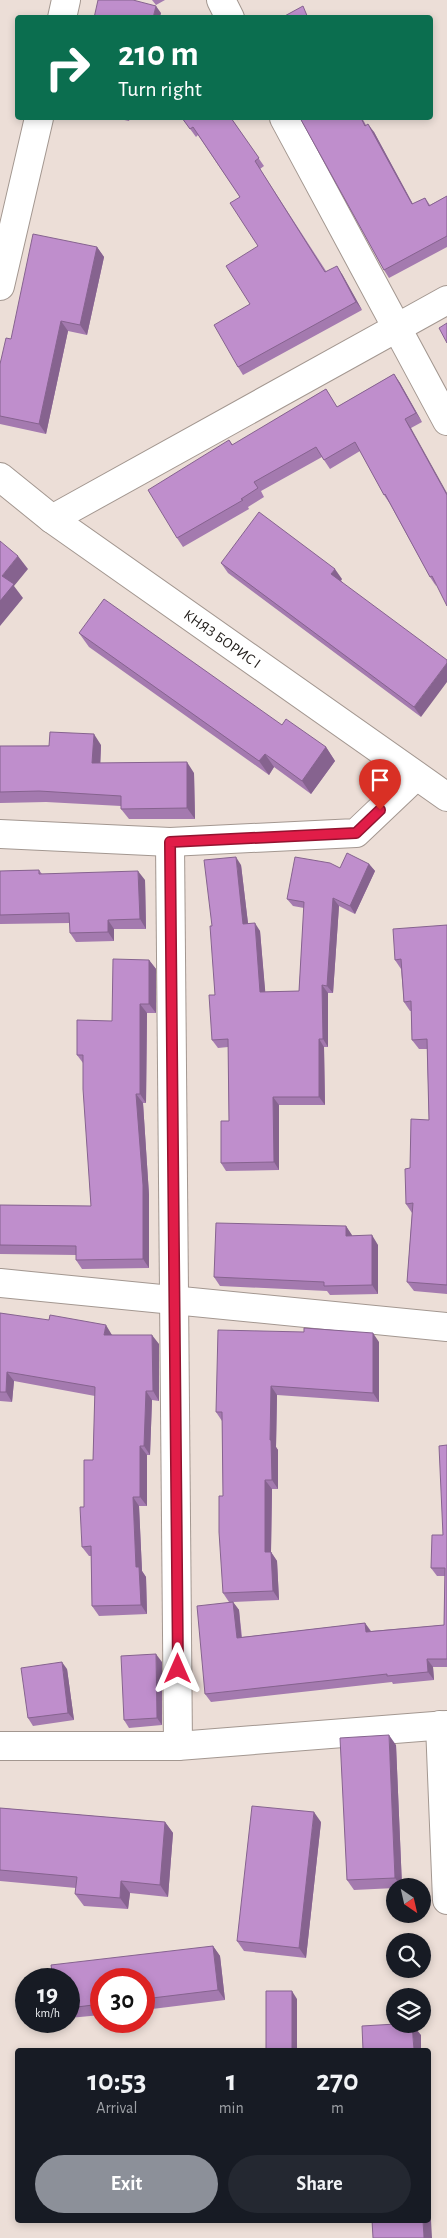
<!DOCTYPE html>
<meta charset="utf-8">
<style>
:root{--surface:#171b24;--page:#242831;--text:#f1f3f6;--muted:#9ea1a6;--accent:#8c9099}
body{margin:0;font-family:"Alegreya Sans",sans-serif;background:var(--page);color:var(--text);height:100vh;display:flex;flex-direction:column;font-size:19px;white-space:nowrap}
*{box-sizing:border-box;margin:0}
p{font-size:16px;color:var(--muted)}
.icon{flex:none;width:28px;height:28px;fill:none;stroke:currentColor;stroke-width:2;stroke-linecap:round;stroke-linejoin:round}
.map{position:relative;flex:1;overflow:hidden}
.sheet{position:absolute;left:15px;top:2048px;width:416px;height:175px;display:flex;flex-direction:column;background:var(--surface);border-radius:5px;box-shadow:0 2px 8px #0003}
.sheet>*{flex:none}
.banner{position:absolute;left:15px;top:15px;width:418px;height:105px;border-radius:5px;box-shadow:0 2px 8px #0003;background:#0b6e4f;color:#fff;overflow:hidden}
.needle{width:32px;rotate:146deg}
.fabs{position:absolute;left:386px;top:1878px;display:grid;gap:10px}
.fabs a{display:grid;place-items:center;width:45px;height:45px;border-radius:50%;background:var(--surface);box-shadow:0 2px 8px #0003;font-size:25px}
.speed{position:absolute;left:15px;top:1968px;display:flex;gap:10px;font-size:25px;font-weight:700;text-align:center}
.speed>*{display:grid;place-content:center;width:65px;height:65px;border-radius:50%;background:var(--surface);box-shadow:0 2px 8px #0003;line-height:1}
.speed small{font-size:12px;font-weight:400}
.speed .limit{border:8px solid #d22;background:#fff;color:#111}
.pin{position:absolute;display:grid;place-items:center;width:42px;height:42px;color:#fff;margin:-51px -21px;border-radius:50% 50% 50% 0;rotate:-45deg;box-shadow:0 0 5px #0007}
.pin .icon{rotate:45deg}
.me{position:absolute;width:55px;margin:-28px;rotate:0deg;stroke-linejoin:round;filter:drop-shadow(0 0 4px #0008)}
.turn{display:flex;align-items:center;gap:18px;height:105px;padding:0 20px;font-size:22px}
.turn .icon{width:65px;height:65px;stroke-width:2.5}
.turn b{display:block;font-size:35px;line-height:42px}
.eta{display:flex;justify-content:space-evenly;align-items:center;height:85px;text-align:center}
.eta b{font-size:30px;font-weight:700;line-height:35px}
.button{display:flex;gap:10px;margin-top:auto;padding:10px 20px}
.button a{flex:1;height:58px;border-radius:30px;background:var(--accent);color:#fff;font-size:20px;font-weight:700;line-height:58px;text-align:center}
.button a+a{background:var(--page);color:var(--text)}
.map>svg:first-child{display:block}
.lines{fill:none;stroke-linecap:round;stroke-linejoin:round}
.minor-casing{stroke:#a39790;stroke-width:30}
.minor{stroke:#fff;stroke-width:28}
.wall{fill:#a47aaf}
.shaded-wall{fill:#86638f}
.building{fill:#bf8ecc;stroke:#86638f}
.route-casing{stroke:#92132f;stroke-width:12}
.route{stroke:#e11d48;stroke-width:9}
.labels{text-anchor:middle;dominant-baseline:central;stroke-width:4;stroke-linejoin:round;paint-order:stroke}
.street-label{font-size:15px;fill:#211d1a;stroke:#ecded7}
</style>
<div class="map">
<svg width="447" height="2238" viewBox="0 0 447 2238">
<rect width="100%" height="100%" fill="#ecded7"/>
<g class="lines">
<!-- minor casing -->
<g class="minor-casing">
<g id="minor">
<path d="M221,0L230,18"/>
<path d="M62,18L66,0"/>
<path d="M284,118L447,421"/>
<path d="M0,286L39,118"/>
<path id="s1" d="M0,477L52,519L447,797"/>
<path d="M52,519L447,300"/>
<path d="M0,834L170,842L356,833L416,776"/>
<path d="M170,842L178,1746"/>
<path d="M0,1283L447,1327"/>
<path d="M440,1725L447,1900"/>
<path d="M0,1746H178L447,1725"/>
</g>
</g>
<!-- minor -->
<use href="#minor" class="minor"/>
</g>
<!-- wall -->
<path class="wall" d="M152,0H165L156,5Z
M115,118H130L129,121Z
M182,118H231L264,166L260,169L326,271L342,274L362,310L243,375L238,367L250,304L258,246L240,197L198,135L196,137Z
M300,118H362L366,125L374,132L413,204L425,198L430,205L447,196V247L389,278L384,270Z
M97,247L104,257L87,335L68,331L46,434L0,424V364Z
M394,374L400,383L422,422L411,428L436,586L430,577L390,504L384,495L360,451L330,469L322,457L261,491L264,497L248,507L249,509L183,547L177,538L229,440L233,445L326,389L337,407Z
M221,563L342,579L341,580L421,717L228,573Z
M79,633L282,725L326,747L335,761L311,794L274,767L269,775L89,647Z
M101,745L100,763L194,773L195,819H129L121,809V806L46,802L0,803V746Z
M369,864L375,871L355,914L339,906L333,993H328V1047H324L325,1105H279V1170L226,1171L221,1163L229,1121L228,1047L218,1048L212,1040L215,995L212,926L241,865L248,923L260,931L265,992L299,991L304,908L293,906L287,899L340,868Z
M39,870L42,874L145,880L146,929H114V941L76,942L70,933V923L0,924V871Z
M447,925V1294L414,1291L407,1282L412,1213L406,1204L410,1168L429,1120L427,1049H419L412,1040L411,1011H410L404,1002L401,969L395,960Z
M149,960L156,969V1013H147L146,1103H143L149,1195V1268L82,1269L76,1260V1255L0,1254V1205L91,1206L83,1063L77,1055L112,1021Z
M346,1226L352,1236L378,1245V1294L330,1295L327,1291L220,1286L214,1277Z
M0,1313L159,1344V1401L152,1400L150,1455H147V1506H139L142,1571L146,1577L147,1614L99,1616L92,1606L91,1556H89L82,1547L84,1507L93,1460L95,1396L14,1381L12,1402L0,1401Z
M304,1332L379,1342V1402L277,1395L276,1447L278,1450V1489H272L271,1552L277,1561L279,1600L233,1602L239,1610L242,1637L365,1623L371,1631L444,1625L445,1576H437L431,1568L443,1535L447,1445V1667H433L434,1680L393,1684L392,1682L211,1702L205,1694L229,1602L223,1593V1496L222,1421L216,1412Z
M162,1662V1725L129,1728L124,1720Z
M67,1669L74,1720L33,1726L28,1718Z
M396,1745L402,1886H395V1888L354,1890L347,1880Z
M0,1808L165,1822L173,1833L168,1897L130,1893L128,1909L84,1906L75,1894L76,1888L0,1881Z
M321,1822L306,1958L244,1951L237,1941Z
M213,1946L220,1956L225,2000L144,2010V1979H101V2015L69,2018V1979Z
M111,2220H136L113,2222Z"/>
<!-- shaded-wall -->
<path class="shaded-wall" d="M156,6L161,13L160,18H153Z
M368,124L374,132L417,212L412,204Z
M97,247L104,257L87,335L80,325Z
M337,266L342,274L362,310L356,302Z
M61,321L68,331L46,434L39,424Z
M394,374L400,383L422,422L416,413Z
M405,419L411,428L447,493V495Z
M18,556L28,569L14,586L23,598L0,626V601L2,576Z
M335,569L342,579L338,584L331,574Z
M447,663V682L421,717L414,707Z
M94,734L101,745L100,774L92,763Z
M326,747L335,761L311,794L302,781Z
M265,754L274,767L269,775L259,761Z
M187,762L194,773L195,819L187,808Z
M236,857L241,865L249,932L243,924Z
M369,864L375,871L355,914L350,906Z
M138,871L145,880L146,929L140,919Z
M333,898L339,906L333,993L327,986Z
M108,920L114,929V941L108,932Z
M255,923L260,931L266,1000L260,992Z
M149,960L156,969V1013L149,1004Z
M322,985L328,993V1047L323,1039Z
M140,1004L147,1013L146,1103L140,1094Z
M319,1039L324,1047L325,1105L319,1097Z
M136,1094L143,1103L149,1195V1268L143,1259Z
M273,1097L279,1105V1170L274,1162Z
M346,1226L352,1235V1245L346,1236Z
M372,1235L378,1245V1294L372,1285Z
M106,1325L112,1335H104Z
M373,1333L379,1342V1402L373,1393Z
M152,1335L159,1344V1401L153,1391Z
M7,1372L14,1381L12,1402L6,1392Z
M271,1386L277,1395L276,1447L278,1450V1489L272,1480L270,1440Z
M146,1391L152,1400L150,1455L144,1446Z
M140,1446L147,1455V1506L140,1497Z
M265,1480L272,1489L271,1552L277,1561L279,1600L273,1591L265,1552Z
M133,1497L139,1506L142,1571L146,1577L147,1614L141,1605L136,1567Z
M233,1602L239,1610L242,1646L237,1638Z
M365,1623L371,1632H366Z
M156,1654L162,1662V1725L157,1718Z
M427,1659L433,1667L434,1680L428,1672Z
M62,1662L67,1669L74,1720L68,1713Z
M389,1735L396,1745L402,1886H401L395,1878Z
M314,1812L321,1822L306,1958L299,1948Z
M165,1822L173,1833L168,1897L160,1885Z
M121,1881L130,1893L128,1909L120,1898Z
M213,1946L220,1956L225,2000L218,1990Z
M292,1991L297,1999V2050H292Z
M412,2024L421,2035V2050H414Z
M429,2185L432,2238H424L423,2220H429Z"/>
<!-- building -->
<path class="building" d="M98,0H133L156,6L153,18H94Z
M303,6L308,18H281Z
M182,118H231L259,158L255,161L325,272L337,266L356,302L238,367L214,325L250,304L226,266L258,246L230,203L240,197L193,127L190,129Z
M300,118H361L365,126L368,124L412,204L425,198L429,206L447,196V236L384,270Z
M33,234L97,247L80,325L61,321L39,424L0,416V364L6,338L11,339Z
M447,323V343L439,328Z
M394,374L416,413L405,419L447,495V606L432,576L430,577L385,494L384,495L355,442L324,460L316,447L254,482L258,488L241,499L243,500L177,538L148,490L229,440L232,445L326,389L337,407Z
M259,512L335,569L331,574L447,660V663L414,707L221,563Z
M0,541L18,556L2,576L14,584L0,601Z
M104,599L282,725L286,719L326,747L302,781L265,754L259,761L79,633Z
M50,732L94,734L92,763L187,762V808L121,809V796L39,791L0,792V746H49Z
M347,853L369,864L350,906L333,898L327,986L322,985L323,1039H319V1097H273L274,1162L221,1163V1121H229L228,1039L212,1040L209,995H215L210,926H212L204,860L236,857L243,924L255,923L260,992L299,991L304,902L287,899L295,857L330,863L340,868Z
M39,870V874L138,871L140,919L108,920V932L70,933L69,913L0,915V871Z
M447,925V1285L407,1282L413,1203L406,1204L405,1169L410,1168L411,1119L429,1120L427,1039L412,1040L411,1001L404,1002L401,959L395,960L393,929Z
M113,959L149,960V1004H140V1094H136L143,1185V1259L76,1260V1246L0,1245V1205L91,1206L83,1089V1055H77V1020L112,1021Z
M216,1223L346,1226V1236L372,1235V1285L324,1286V1282L214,1277Z
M0,1313L49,1320L50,1315L106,1325L104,1335H152L153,1391H146L144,1446H140V1497H133L136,1567H139L141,1605L92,1606L91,1546L82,1547L80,1507H84V1460H93L95,1387L7,1372L6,1392H0Z
M304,1328L373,1333V1393L271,1386L270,1440H271L272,1480H265V1552H271L273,1591L223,1593L219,1532V1496H223L222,1412H216L218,1330L304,1332Z
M447,1445V1659H427L428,1672L387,1676V1674L205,1694L197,1606L233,1602L237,1638L365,1623L366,1632L444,1625L445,1568H431L432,1535H443L439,1446Z
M156,1654L157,1718L124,1720L121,1656Z
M62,1662L68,1713L28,1718L21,1668Z
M389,1735L395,1878L347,1880L340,1738Z
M252,1806L314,1812L299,1948L237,1941Z
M0,1808L165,1822L160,1885L121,1881L120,1898L75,1894L77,1877L0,1870Z
M213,1946L218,1990L144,1999V1979H101V2004L69,2008V1979H53L51,1965Z
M266,1991H292V2050H266Z
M396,2024H412L414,2050H363L362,2026Z
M372,2220H423L424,2238H373Z"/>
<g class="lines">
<!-- route casing -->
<g class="route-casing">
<path id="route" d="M178,1669L170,842L356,833L380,810"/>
</g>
<!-- route -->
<use href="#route" class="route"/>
</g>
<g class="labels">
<!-- street labels -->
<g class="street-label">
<text stroke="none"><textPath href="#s1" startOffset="275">КНЯЗ БОРИС I</textPath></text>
</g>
</g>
</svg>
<div class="fabs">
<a><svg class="needle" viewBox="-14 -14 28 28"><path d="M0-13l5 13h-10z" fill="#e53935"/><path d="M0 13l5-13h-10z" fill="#9ea1a6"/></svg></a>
<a><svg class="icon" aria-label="search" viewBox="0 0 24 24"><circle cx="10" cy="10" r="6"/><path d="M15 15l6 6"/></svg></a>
<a><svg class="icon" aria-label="layers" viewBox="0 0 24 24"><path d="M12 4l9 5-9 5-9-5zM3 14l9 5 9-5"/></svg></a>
</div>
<div class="speed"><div>19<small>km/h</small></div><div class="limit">30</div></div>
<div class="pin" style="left:380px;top:810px;background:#d93025"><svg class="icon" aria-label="arrive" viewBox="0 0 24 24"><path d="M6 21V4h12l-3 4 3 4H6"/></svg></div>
<svg class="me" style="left:178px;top:1669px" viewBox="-20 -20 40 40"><path d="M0-17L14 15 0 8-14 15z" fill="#e11d48" stroke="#fff" stroke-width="4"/></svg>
<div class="banner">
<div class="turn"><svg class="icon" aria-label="right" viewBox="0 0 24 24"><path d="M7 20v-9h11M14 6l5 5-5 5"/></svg><div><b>210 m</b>Turn right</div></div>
</div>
<section class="sheet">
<div class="eta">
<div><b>10:53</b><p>Arrival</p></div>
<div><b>1</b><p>min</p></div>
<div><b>270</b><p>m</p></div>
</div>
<div class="button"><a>Exit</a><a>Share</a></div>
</section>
</div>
